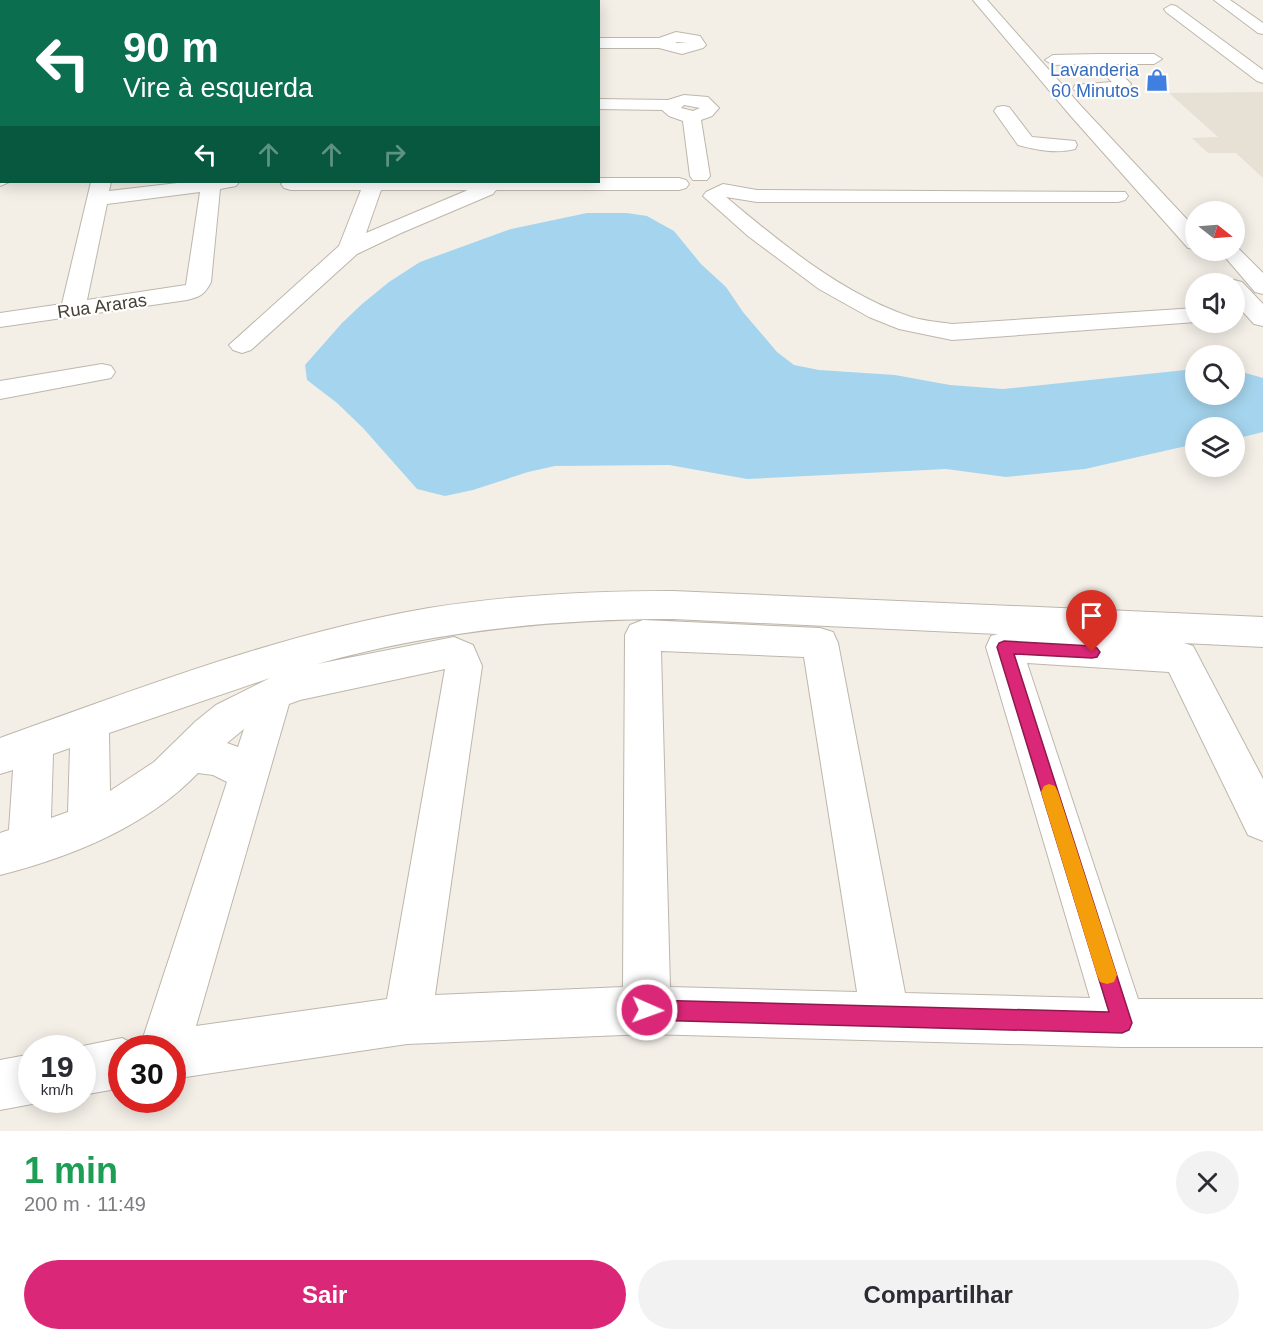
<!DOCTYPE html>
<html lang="pt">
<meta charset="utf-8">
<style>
:root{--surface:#fff;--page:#f2f2f3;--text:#2b2b33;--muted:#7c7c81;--accent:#db2777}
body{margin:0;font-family:Helvetica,sans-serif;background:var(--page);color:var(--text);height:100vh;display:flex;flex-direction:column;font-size:22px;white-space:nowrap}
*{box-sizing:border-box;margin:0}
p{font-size:20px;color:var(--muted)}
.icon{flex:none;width:33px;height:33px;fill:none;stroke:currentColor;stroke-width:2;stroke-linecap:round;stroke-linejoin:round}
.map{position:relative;height:1131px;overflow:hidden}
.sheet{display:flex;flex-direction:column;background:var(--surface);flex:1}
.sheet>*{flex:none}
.top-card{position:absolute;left:0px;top:0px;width:600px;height:183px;box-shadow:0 3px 15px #0003;background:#0b6e4f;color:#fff;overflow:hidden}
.needle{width:39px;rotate:107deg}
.fabs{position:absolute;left:1185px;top:201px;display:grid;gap:12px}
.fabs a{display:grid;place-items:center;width:60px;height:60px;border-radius:50%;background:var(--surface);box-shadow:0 3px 15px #0003;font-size:30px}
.speed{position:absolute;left:18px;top:1035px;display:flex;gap:12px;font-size:30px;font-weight:700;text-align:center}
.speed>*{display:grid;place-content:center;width:78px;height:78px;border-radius:50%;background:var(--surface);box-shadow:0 3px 15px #0003;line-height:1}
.speed small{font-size:15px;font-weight:400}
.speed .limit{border:9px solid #d22;background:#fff;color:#111}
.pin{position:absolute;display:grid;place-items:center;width:51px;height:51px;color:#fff;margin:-62px -26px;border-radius:50% 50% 50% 0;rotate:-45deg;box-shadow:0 0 6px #0007}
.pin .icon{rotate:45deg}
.me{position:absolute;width:66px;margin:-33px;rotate:92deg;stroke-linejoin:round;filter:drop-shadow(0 0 4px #0008)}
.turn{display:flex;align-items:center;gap:21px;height:126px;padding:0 24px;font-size:27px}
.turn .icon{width:78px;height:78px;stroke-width:2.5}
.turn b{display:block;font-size:42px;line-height:51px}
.lanes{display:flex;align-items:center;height:57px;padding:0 24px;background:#0003;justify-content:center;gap:30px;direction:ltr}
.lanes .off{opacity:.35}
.round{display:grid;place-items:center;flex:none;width:63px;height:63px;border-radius:32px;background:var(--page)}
.summary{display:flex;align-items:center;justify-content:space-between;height:102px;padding:0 24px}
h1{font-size:36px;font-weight:700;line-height:45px;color:#1e9e55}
.primary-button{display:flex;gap:12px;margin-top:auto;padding:12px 24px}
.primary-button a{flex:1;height:69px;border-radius:36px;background:var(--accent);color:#fff;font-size:24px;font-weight:700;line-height:69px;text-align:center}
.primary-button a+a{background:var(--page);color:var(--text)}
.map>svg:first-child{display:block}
.residential{fill:#e7e0d5}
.water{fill:#a5d5ee}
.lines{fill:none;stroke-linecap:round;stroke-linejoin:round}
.minor-casing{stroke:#beb6aa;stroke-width:2}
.minor{fill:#fff;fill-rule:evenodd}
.route{fill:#db2777;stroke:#8e194d;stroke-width:1.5}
.slow{fill:#f59e0b}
.labels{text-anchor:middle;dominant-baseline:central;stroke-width:4.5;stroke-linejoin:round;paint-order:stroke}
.far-shop-label{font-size:18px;fill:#366cbe;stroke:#fff;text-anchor:end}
.far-street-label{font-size:18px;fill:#463f36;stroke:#fff}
</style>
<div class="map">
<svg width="1263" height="1131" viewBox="0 0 1263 1131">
<rect width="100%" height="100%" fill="#f3efe7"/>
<!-- residential -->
<path class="residential" d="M1263,92V178L1236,153H1208L1192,138L1218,137L1169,93Z"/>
<!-- water -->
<path class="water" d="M587,213H627L647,216L674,231L701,264L726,287L743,312L777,352L794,365L819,370L895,375L950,385L1003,389L1195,369L1196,394H1234L1235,370L1263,378V432L1235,439L1234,428H1196L1195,444L1085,469L1006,477L946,469L747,479L669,465L555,466L528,472L473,490L445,496L417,489L363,428L337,403L307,380L305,365L342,323L362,304L389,282L420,262L511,229Z"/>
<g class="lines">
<!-- minor casing -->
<g class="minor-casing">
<path id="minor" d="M6,0H21L5,2Z
M184,0H199L183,2Z
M275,0H289L274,2Z
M363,0H377L362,2Z
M973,0H987L1081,106L1196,229V249L1188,248L1069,114Z
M1214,0H1230L1263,23V34L1258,33Z
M1171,5L1176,6L1263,70V83L1257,81L1166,12L1164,9Z
M0,32H2V40H0Z
M676,32L700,36L706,45L703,48L682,54L659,48H598V38H659ZM677,42L688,43H675Z
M1097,54H1154L1162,59L1154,64H1112L1131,84L1128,91L1081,94L1073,89L1075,85L1112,82L1093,64L1053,65L1045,60L1053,55Z
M0,82H2L0,93Z
M684,95L708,97L719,108L712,116L701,120L710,176L707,180H693L690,176L683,121L669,116L662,110L598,109V99L668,100ZM684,105L700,108L693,111L681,108Z
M1003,106L1009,107L1032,137L1075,141L1077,145L1075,149C1056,154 1037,150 1018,145L994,111L997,107Z
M0,132H2V144H0Z
M2,171V182H9L0,186Z
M598,178H679L686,180L689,184L686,188L679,190H496L493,194L401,233L357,254L251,350L242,353L233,350L229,345L339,246L361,190H291L284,188L281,184L283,182H598ZM381,190H468L366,233Z
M91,182H111L109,191L186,182H239L236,186L220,189L211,282C205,294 200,297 187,300L0,327V313L62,304ZM200,192L186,285L87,300L107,204Z
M723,184L757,190L1125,192L1128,196L1125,200L1118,202H757L726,197C781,243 842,294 911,317C924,321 939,322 952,324L1196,308V322L952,340L899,329L869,317L819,289L748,236L703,196L706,192Z
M1234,244L1263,273V294L1255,292L1219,250H1234Z
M1234,280L1242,282L1263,304V326L1254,324L1234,302V284H1225Z
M102,364L111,366L115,372L111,378L0,399V381Z
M673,591L1263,617V647L1184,643L1193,646L1263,779V841L1248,835L1169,672L1027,663L1138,999H1263V1047H1122L647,1034L407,1044L172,1079V1048H122V1088L82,1095V1048H73L122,1038L140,1047L227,782L213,775L198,773C146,827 71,857 0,875V833L9,830L13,770L0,774V738C140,688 282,633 429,608C510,595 591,591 673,591ZM673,619L998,634L991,636L986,647L1090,998L905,993L838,643L833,632L820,628L643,620L630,625L625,635L623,987L435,995L482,666L473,645L454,637L317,664C434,631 551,619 673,619ZM661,651L804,657L857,992L670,987ZM445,669L387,999L196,1026L289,704L300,700ZM270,678L216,705L196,721L154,762L110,791L109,733ZM244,729L238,747L227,743ZM70,748L68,812L51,818L53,754Z
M32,1054V1100H43L32,1104L0,1110V1060Z"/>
</g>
<!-- minor -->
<use href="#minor" class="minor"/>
</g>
<!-- route -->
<path class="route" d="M1004,641L1092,646L1097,648L1100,652L1097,657L1092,658L1014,654L1132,1023L1129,1030L1122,1033L647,1020L640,1017L637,1010L640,1003L647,1000L1109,1012L997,647L999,643Z"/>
<!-- slow -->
<path class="slow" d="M1049,784L1055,786L1058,792L1117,975L1114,982L1107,984L1100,982L1097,975L1041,792L1044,786Z"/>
<!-- icons -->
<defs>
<g id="shop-bare" transform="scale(1.8)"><path d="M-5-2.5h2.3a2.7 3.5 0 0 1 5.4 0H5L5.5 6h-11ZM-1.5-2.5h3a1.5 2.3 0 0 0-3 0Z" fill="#3f7fe0" stroke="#fff" stroke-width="2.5" paint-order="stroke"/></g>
</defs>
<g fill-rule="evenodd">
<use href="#shop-bare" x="1157" y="80"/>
</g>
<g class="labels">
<!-- far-shop labels -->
<g class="far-shop-label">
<text x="1139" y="70">Lavanderia<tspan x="1139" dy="21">60 Minutos</tspan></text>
</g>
<!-- far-street labels -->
<g class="far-street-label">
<text transform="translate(102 306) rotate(-8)">Rua Araras</text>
</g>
</g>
</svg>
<div class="fabs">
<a><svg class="needle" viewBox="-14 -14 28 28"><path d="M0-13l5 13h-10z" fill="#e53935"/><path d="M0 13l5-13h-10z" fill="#7c7c81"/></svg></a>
<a><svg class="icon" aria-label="sound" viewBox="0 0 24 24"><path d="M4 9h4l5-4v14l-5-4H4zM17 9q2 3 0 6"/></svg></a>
<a><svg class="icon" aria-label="search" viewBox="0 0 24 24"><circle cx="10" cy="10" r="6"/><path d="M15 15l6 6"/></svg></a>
<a><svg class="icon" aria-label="layers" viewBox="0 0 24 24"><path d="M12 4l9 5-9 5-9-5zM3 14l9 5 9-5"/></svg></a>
</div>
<div class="speed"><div>19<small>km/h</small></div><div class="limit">30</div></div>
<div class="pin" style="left:1092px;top:652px;background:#d93025"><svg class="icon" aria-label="arrive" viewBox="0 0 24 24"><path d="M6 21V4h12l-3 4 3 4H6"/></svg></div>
<svg class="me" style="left:647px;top:1010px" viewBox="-20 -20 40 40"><circle r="17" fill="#db2777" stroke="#fff" stroke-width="3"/><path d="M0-11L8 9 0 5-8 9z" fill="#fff"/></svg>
<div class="top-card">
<div class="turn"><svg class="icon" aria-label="left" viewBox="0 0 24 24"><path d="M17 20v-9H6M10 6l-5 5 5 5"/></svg><div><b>90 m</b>Vire à esquerda</div></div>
<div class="lanes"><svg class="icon" aria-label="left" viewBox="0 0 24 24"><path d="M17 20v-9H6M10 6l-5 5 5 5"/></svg><svg class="icon off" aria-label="ahead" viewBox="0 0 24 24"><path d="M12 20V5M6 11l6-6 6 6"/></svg><svg class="icon off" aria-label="ahead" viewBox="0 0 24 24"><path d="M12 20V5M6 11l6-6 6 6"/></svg><svg class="icon off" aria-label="right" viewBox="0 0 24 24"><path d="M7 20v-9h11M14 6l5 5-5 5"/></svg></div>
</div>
</div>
<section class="sheet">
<div class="summary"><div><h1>1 min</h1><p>200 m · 11:49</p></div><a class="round"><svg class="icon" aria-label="close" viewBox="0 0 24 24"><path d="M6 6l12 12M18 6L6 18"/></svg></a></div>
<div class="primary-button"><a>Sair</a><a>Compartilhar</a></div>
</section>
